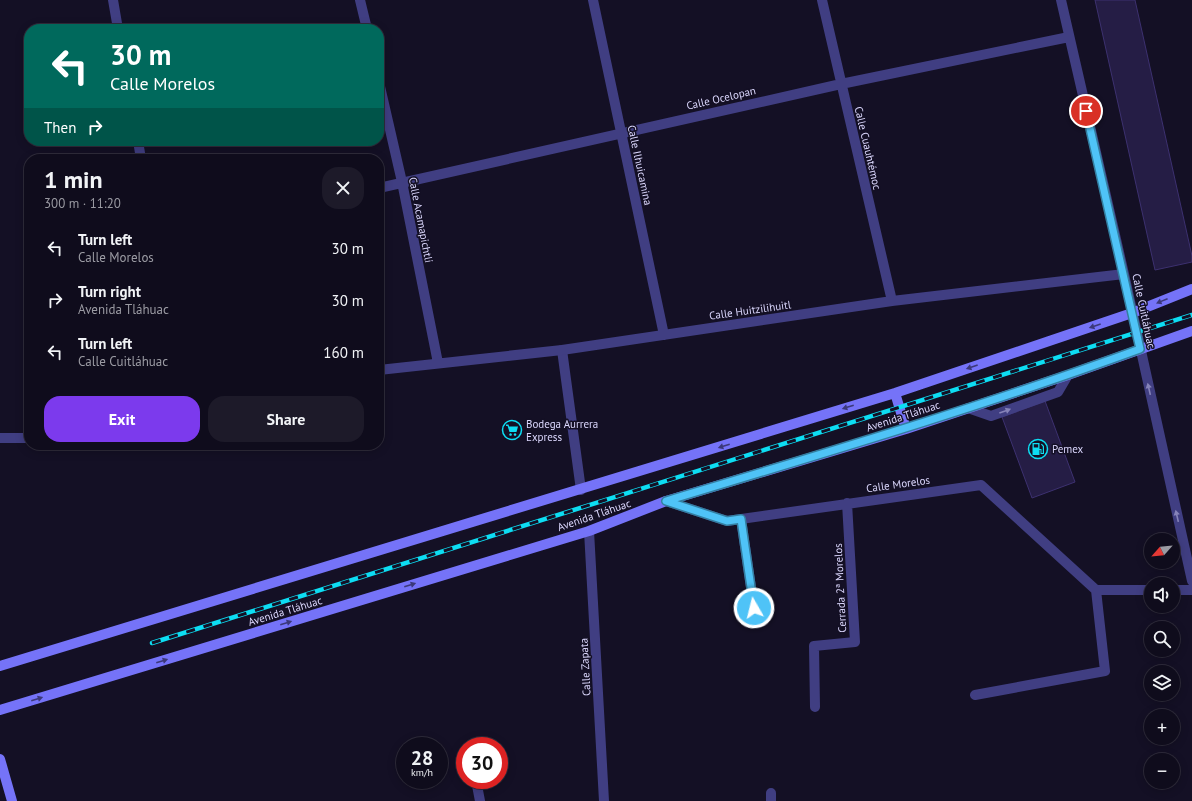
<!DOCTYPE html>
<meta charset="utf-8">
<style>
:root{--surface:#0f0c1c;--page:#1d1a29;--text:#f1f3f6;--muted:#9b9ba3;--line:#2f2c3b;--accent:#7c3aed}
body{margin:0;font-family:"PT Sans",sans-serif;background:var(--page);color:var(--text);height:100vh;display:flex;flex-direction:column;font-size:15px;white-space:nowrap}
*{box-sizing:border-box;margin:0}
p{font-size:13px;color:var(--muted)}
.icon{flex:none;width:22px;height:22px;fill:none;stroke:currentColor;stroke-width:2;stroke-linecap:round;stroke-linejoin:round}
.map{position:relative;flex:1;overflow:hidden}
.side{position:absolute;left:24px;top:154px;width:360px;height:296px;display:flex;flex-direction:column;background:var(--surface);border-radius:16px;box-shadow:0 2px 10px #0003,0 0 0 1px var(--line)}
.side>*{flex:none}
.banner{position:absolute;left:24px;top:24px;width:360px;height:122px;border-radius:16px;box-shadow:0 2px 10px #0003,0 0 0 1px var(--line);background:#00695c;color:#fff;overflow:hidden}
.needle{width:26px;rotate:243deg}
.fabs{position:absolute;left:1144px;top:533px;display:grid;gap:8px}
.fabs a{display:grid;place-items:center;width:36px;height:36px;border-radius:50%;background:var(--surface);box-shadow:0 2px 10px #0003,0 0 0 1px var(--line);font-size:20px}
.speed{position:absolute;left:396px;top:737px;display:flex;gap:8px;font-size:20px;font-weight:700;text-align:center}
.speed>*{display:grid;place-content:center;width:52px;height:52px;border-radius:50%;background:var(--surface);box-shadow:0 2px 10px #0003,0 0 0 1px var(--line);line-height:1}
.speed small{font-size:10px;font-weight:400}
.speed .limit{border:6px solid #d22;background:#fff;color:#111}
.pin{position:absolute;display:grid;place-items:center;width:34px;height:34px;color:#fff;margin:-17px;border:2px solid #fff;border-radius:50%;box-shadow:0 1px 4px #0007}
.me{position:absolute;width:44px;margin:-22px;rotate:352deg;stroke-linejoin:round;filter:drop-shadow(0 0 3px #0008)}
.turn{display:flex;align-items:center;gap:14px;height:84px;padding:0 20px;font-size:18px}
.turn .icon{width:52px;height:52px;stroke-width:2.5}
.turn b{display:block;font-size:28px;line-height:34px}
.then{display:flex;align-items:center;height:38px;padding:0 20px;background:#0003;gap:8px;font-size:15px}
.round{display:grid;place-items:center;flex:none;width:42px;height:42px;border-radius:16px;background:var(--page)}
.headline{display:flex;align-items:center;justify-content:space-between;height:68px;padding:0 20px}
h1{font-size:24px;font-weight:800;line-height:30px}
.button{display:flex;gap:8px;margin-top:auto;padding:8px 20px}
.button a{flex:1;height:46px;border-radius:16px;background:var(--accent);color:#fff;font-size:16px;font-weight:800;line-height:46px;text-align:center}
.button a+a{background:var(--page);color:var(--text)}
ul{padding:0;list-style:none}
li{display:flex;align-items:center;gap:12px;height:52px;padding:0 20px}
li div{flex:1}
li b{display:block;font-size:15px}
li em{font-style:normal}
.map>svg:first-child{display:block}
.building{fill:#251d45;stroke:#3d3170}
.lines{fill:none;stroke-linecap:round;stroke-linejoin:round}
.lane{stroke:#403e82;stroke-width:10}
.street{stroke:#403e82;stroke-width:10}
.secondary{stroke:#7573f8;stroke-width:10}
.rail-casing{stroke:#0dddf3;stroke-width:4.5}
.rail{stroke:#141025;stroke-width:3;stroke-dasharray:9;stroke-linecap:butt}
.oneway{fill:#3b3879}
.oneway2{fill:#8683b9}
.route-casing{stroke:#337fa1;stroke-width:10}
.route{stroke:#4fc3f7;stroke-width:7}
.labels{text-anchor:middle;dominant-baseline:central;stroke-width:3;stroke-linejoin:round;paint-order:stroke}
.street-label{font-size:11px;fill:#dbd7fd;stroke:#141025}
.poi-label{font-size:11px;fill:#dbd7fd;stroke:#141025;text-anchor:start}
</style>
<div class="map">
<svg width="1192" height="801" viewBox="0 0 1192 801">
<rect width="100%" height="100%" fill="#141025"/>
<!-- building -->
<path class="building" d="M1095,0H1135L1192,256V262L1155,270Z
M1045,401L1075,482L1032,498L1002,417Z"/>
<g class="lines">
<!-- lane -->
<path class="lane" d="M562,350L581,490
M968,408L991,416L1058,392L1068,375"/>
<!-- street -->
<path class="street" d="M113,0L118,29
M360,0L367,29
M593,0L664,335
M822,0L892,301
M1061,0L1124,274L1192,581
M379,82L402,182L438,363
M138,141L141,159
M379,188L841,84L1069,37
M379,370L562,350L892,301L1124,274
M0,438H29
M666,501L727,521L981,485L1096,590H1151
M741,519L754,608
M589,531L604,801
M1173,590H1192
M975,695L1105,671L1096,590
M815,707L814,646L855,642L847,503
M476,780L480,801
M771,793V801"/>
<!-- secondary -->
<path class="secondary" d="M895,393L906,429
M0,666L895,393L1132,313L1192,289
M0,710L589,531L666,501L906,429L1068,375L1192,331
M0,759L12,801"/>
<!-- rail casing -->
<g class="rail-casing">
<path id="rail" d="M152,643L1192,315"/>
</g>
<!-- rail -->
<use href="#rail" class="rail"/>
</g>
<!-- one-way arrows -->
<defs><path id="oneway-solid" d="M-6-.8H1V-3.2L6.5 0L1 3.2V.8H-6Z"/></defs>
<g class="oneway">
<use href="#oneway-solid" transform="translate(1162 301) rotate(158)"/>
<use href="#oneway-solid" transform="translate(1095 326) rotate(161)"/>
<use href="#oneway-solid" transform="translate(972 367) rotate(161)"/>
<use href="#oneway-solid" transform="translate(848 407) rotate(163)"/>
<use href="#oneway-solid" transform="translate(724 446) rotate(163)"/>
<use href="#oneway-solid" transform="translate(410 585) rotate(-17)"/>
<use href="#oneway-solid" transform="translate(286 623) rotate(-17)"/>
<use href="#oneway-solid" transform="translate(162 661) rotate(-17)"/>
<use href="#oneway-solid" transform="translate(37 699) rotate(-17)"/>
</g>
<g class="oneway2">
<use href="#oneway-solid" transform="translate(1149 389) rotate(-103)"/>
<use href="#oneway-solid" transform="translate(1005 411) rotate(-20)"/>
<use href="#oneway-solid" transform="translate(1177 516) rotate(-103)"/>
</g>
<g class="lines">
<!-- route casing -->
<g class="route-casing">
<path id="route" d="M754,608L741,519L727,521L666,501C825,453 984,406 1140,349L1086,111"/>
</g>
<!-- route -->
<use href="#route" class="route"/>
</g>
<!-- icons -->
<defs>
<g id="supermarket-ring" transform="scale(1)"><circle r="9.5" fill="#141025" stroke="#0dddf3" stroke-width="1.5"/><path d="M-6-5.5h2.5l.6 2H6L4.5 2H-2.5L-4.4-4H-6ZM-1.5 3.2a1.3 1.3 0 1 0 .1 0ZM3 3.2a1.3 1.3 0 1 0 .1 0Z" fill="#0dddf3"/></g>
<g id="fuel-ring" transform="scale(1)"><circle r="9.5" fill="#141025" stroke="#0dddf3" stroke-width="1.5"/><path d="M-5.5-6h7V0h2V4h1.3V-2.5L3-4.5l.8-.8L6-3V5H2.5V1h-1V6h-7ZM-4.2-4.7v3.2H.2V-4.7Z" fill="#0dddf3"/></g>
</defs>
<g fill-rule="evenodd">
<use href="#supermarket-ring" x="512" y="430"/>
<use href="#fuel-ring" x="1038" y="449"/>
</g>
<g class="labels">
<!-- street labels -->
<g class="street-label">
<text transform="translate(721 98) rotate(-13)">Calle Ocelopan</text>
<text transform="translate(868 148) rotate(77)">Calle Cuauhtémoc</text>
<text transform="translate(640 165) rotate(78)">Calle Ilhuicamina</text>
<text transform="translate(421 220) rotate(79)">Calle Acamapichtli</text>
<text transform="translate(750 310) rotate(-8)">Calle Huitzilihuitl</text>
<text transform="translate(1144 311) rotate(78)">Calle Cuitláhuac</text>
<text transform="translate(903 416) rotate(-18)">Avenida Tláhuac</text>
<text transform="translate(898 484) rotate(-8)">Calle Morelos</text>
<text transform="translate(594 515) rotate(-19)">Avenida Tláhuac</text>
<text transform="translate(840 588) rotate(-93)">Cerrada 2ª Morelos</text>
<text transform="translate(285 611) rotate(-17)">Avenida Tláhuac</text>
<text transform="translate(585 667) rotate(-93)">Calle Zapata</text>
</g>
<!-- poi labels -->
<g class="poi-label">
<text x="526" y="424">Bodega Aurrera<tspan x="526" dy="13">Express</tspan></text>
<text x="1052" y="449">Pemex</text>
</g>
</g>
</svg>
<div class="fabs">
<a><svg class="needle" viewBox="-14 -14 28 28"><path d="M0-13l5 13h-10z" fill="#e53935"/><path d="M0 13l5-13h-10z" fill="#9b9ba3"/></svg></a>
<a><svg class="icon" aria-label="sound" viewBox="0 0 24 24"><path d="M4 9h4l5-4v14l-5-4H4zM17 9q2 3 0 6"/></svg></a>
<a><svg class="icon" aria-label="search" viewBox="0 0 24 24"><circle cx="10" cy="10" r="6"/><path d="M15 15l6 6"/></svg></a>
<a><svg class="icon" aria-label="layers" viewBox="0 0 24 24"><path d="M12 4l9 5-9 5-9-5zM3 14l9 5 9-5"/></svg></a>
<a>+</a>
<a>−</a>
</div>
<div class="speed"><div>28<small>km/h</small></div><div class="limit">30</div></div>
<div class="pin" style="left:1086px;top:111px;background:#d93025"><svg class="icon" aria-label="arrive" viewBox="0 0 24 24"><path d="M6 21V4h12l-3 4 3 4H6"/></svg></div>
<svg class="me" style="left:754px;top:608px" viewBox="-20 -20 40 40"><circle r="17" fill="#4fc3f7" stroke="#fff" stroke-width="3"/><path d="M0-11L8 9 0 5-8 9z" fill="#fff"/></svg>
<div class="banner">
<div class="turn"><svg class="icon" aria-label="left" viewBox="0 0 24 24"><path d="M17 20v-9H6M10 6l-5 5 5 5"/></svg><div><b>30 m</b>Calle Morelos</div></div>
<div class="then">Then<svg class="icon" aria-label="right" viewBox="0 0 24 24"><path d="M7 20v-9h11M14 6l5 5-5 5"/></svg></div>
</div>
<section class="side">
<div class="headline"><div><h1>1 min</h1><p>300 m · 11:20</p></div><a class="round"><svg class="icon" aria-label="close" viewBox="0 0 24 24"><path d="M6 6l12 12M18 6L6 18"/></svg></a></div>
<ul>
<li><svg class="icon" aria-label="left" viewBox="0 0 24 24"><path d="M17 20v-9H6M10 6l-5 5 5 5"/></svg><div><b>Turn left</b><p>Calle Morelos</p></div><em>30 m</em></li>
<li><svg class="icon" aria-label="right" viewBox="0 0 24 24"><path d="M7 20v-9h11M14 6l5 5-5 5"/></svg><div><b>Turn right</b><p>Avenida Tláhuac</p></div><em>30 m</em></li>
<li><svg class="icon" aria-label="left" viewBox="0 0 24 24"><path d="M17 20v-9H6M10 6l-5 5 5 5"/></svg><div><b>Turn left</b><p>Calle Cuitláhuac</p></div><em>160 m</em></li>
</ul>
<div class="button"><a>Exit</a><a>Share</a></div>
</section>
</div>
